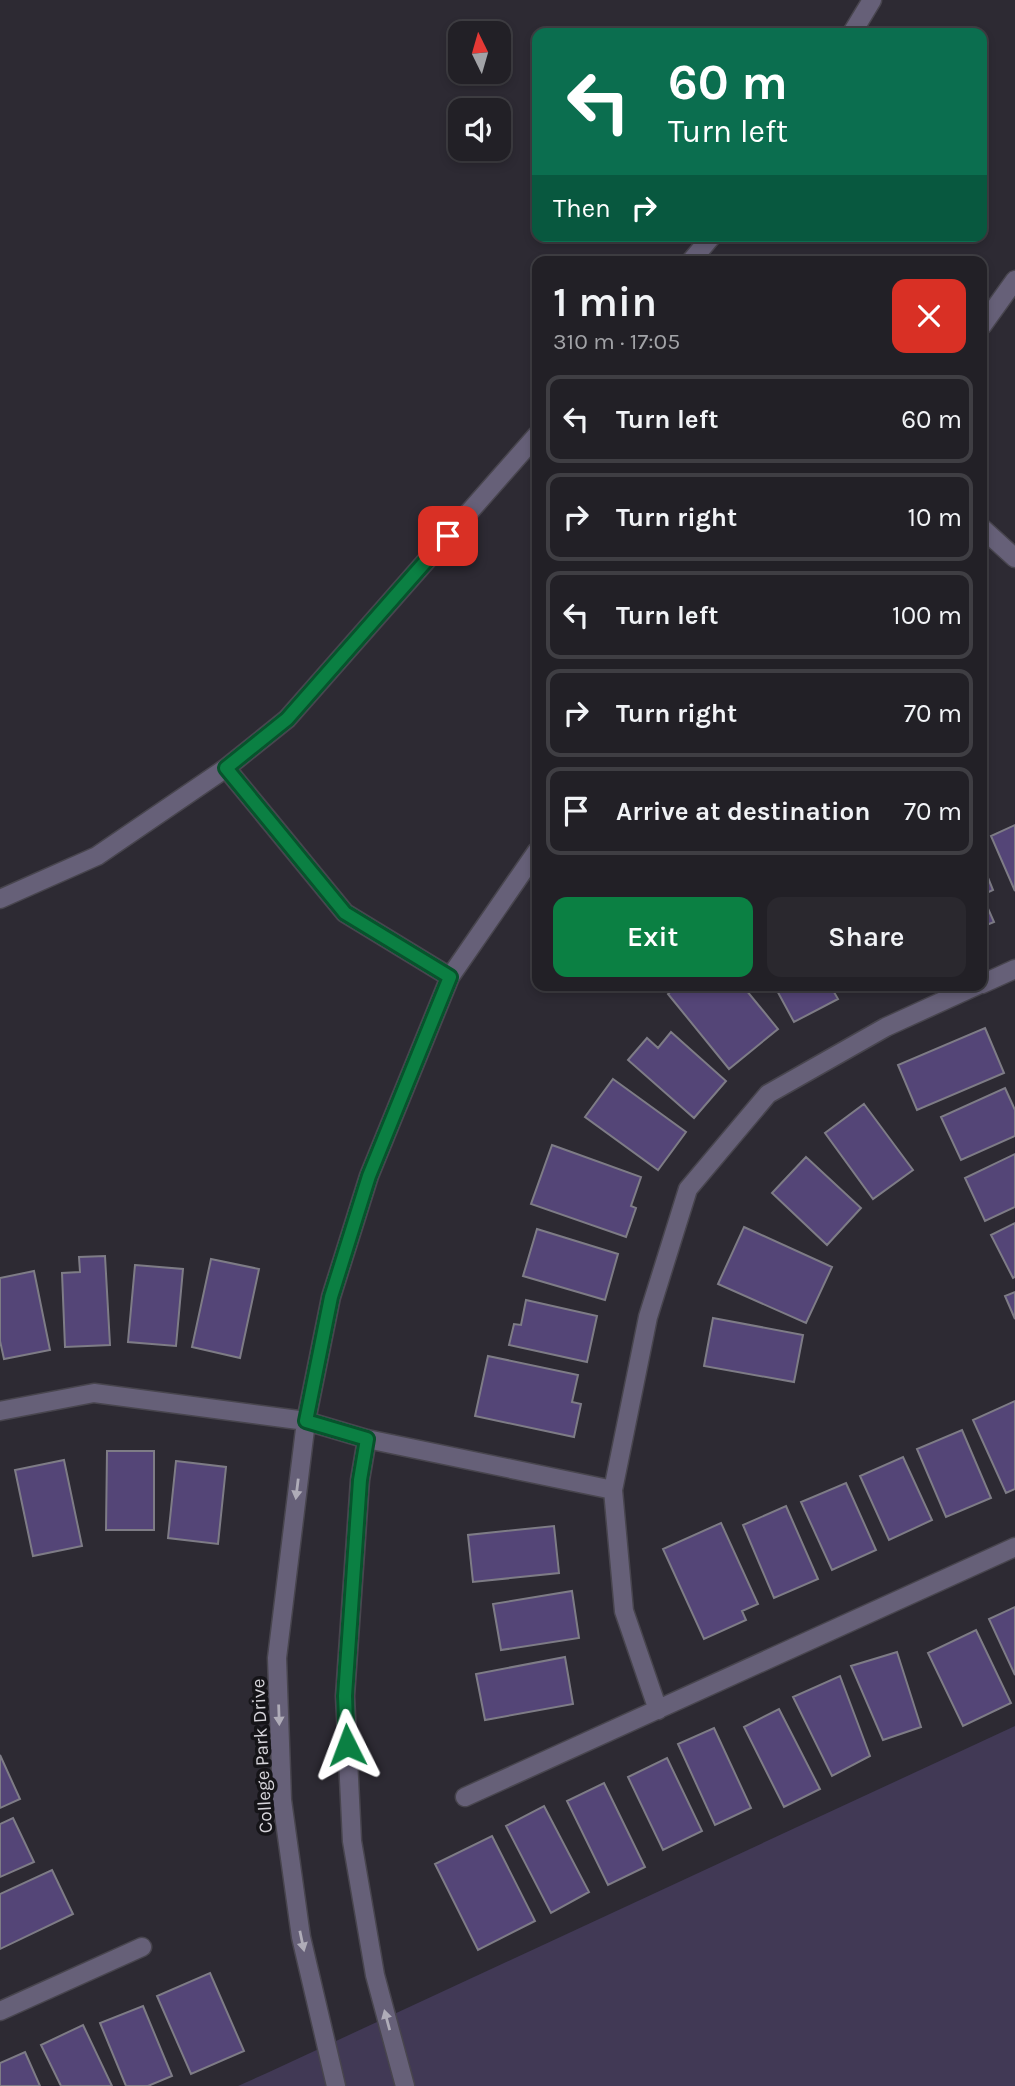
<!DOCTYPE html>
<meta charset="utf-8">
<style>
:root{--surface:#222026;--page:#2a282e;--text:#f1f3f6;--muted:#a2a3a7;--line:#3f3e43;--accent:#0b8043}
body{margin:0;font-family:Karla,sans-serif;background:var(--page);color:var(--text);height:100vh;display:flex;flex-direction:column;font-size:26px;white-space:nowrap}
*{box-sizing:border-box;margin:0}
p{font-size:23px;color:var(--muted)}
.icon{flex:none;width:38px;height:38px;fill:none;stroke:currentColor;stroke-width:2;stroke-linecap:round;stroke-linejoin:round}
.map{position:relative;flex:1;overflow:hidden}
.side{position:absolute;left:532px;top:256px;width:455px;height:735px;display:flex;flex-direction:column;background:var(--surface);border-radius:14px;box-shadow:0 4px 10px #0003,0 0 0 2px var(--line)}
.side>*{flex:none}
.guide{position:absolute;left:532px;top:28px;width:455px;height:214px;border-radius:14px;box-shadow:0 4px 10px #0003,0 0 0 2px var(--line);background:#0b6e4f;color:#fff;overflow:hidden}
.needle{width:46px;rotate:355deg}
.fabs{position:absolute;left:448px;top:21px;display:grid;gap:14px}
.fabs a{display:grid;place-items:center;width:63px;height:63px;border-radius:14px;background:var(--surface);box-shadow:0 4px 10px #0003,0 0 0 2px var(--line);font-size:35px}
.pin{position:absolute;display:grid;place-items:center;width:60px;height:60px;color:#fff;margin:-30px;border-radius:14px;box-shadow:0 4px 10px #0006}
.me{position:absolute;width:77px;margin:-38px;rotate:357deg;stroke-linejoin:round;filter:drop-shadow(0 0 5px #0008)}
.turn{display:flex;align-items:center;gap:24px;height:147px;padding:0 21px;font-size:32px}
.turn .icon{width:91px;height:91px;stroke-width:2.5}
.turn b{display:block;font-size:49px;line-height:60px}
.then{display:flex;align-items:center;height:66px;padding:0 21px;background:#0003;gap:14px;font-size:26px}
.round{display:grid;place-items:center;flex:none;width:74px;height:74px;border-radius:14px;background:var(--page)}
.head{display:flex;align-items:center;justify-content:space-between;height:119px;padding:0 21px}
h1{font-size:42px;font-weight:600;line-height:52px}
.primary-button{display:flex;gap:14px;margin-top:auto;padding:14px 21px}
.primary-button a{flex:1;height:80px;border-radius:14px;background:var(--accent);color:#fff;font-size:28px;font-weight:600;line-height:80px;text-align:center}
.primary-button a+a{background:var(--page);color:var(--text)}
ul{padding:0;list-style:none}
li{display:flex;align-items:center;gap:21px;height:88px;margin:0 14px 10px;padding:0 7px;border:4px solid var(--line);border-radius:14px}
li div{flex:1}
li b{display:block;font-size:26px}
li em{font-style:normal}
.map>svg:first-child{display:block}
.green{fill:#413955}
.building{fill:#544577;stroke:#7e7c86;stroke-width:2}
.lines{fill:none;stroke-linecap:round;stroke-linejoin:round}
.minor-casing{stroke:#48454e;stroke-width:21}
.minor{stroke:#666078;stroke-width:18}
.oneway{fill:#afacb8}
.route-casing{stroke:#07532c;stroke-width:18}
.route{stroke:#0b8043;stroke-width:12}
.labels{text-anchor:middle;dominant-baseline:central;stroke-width:7;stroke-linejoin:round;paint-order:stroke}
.street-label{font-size:19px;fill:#d7d5db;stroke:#151418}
</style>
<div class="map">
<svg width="1015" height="2086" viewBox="0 0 1015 2086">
<rect width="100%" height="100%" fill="#2d2a33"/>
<!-- green -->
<path class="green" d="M1015,1726V2086H238L267,2073Z"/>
<!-- building -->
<path class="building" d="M1015,825V891L991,836Z
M982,863L993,890L982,895L994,922L982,927Z
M678,985H742L778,1029L729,1069L668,994Z
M774,985H830L838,999L794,1022Z
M985,1028L1004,1073L917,1110L898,1065Z
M671,1032L726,1081L694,1118L628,1060L647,1038L658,1048Z
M613,1079L686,1132L658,1170L585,1117Z
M1005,1088L1015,1110V1136L961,1160L941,1117Z
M864,1104L913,1170L873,1199L825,1133Z
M552,1145L641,1177L631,1206L636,1208L626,1237L531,1204Z
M1015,1154V1207L985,1221L965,1178Z
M806,1157L861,1208L827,1245L772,1193Z
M1015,1223V1277L1013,1278L991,1235Z
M744,1227L832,1267L806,1323L718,1284Z
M537,1229L618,1254L605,1300L523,1276Z
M105,1256L110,1345L65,1347L62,1273L80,1272L79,1257Z
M211,1259L259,1269L240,1358L192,1347Z
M135,1265L183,1269L176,1346L128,1342Z
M34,1271L50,1350L4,1359L0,1341V1278Z
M1015,1292V1319L1005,1296Z
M526,1300L597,1316L587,1362L509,1345L514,1324L521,1325Z
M713,1318L803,1335L794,1382L704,1366Z
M488,1356L578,1375L572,1402L581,1404L574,1437L475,1416Z
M1015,1401V1489L1006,1493L973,1420Z
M962,1430L991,1498L946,1517L917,1449Z
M107,1451H154V1530H106Z
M903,1457L932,1520L889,1540L860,1476Z
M64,1460L82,1546L33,1556L15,1470Z
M176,1461L226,1467L218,1544L168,1538Z
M846,1483L876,1550L832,1570L801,1502Z
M786,1506L818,1579L774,1598L743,1525Z
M721,1523L758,1604L742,1611L746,1620L704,1639L663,1549Z
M554,1526L559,1573L473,1582L468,1535Z
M572,1591L579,1638L501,1650L493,1604Z
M1015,1607V1675L989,1619Z
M976,1630L1011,1703L963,1726L928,1653Z
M897,1652L921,1727L883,1740L851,1666Z
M565,1657L573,1704L485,1720L476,1674Z
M840,1676L870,1756L832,1776L793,1697Z
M779,1709L820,1789L784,1807L744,1727Z
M714,1728L751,1808L715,1825L678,1744Z
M0,1755L20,1799L0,1808Z
M667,1758L702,1831L663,1850L628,1777Z
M604,1783L645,1867L608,1885L567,1801Z
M544,1806L589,1892L551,1913L506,1826Z
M13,1818L34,1862L0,1877V1824Z
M492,1836L535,1921L478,1950L435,1864Z
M52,1870L73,1914L0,1949V1894Z
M210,1973L244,2051L191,2074L157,1996Z
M143,2006L172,2076L148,2086H126L100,2023Z
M83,2025L112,2086H61L41,2045Z
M25,2052L40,2086H0V2063Z"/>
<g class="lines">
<!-- minor casing -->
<g class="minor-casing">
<path id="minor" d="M852,33L872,0
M691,261L712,236
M982,326L1015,280
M982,528L1015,558
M226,768L345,913L450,977
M0,899L97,856L226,768L287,719L537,435
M982,984L1015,969
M0,1411L94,1393L306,1421L367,1439L613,1490
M367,1439L360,1480L345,1696L352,1841L375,1975L405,2086
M658,1710L624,1611L613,1490L648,1317L688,1189L768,1094L886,1027L978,985
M465,1797L1015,1547
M0,2011L142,1947
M336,2086L301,1937L282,1800L277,1658L306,1421L331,1297L369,1176L450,977L537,851"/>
</g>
<!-- minor -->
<use href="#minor" class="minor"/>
</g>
<!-- one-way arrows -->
<defs><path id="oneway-solid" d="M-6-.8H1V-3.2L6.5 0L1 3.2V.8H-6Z" transform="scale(1.75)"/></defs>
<g class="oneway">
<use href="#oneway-solid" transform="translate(297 1489) rotate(97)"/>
<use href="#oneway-solid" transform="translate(279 1715) rotate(88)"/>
<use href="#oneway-solid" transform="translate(302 1941) rotate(78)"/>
<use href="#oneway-solid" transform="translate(387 2020) rotate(-105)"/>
</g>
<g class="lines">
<!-- route casing -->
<g class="route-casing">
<path id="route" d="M347,1745L345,1696L360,1480L367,1439L306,1421L331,1297L369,1176L450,977L345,913L226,768L287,719L448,536"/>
</g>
<!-- route -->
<use href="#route" class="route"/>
</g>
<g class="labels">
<!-- street labels -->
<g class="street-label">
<text transform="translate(262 1756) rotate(-93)">College Park Drive</text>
</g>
</g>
</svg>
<div class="fabs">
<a><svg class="needle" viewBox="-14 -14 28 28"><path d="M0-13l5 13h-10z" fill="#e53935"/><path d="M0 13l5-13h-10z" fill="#a2a3a7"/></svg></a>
<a><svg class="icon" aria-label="sound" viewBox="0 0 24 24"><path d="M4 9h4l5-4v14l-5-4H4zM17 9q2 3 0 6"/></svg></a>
</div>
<div class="pin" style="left:448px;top:536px;background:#d93025"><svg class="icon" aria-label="arrive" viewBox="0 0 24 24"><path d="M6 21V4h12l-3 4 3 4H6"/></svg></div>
<svg class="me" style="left:347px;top:1745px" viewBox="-20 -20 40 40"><path d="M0-17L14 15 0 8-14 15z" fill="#0b8043" stroke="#fff" stroke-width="4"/></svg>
<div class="guide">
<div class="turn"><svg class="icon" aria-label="left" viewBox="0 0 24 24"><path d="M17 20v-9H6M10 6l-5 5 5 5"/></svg><div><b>60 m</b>Turn left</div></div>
<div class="then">Then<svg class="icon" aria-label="right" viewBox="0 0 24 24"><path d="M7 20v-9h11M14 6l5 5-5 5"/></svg></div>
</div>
<section class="side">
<div class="head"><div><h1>1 min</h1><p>310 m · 17:05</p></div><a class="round" style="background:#d93025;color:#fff"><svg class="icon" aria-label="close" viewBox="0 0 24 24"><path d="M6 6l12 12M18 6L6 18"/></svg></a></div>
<ul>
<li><svg class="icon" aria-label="left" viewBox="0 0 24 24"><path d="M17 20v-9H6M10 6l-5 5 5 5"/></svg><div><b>Turn left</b></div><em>60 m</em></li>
<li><svg class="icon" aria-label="right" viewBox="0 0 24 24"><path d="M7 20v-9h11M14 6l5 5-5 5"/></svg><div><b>Turn right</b></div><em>10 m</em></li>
<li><svg class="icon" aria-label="left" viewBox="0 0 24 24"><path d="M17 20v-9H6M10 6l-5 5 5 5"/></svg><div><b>Turn left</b></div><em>100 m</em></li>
<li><svg class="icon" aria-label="right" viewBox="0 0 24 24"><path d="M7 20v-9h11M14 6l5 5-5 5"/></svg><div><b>Turn right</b></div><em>70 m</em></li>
<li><svg class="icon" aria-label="arrive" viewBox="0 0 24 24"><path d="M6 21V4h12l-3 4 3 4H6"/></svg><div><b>Arrive at destination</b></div><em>70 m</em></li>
</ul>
<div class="primary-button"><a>Exit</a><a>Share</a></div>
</section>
</div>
